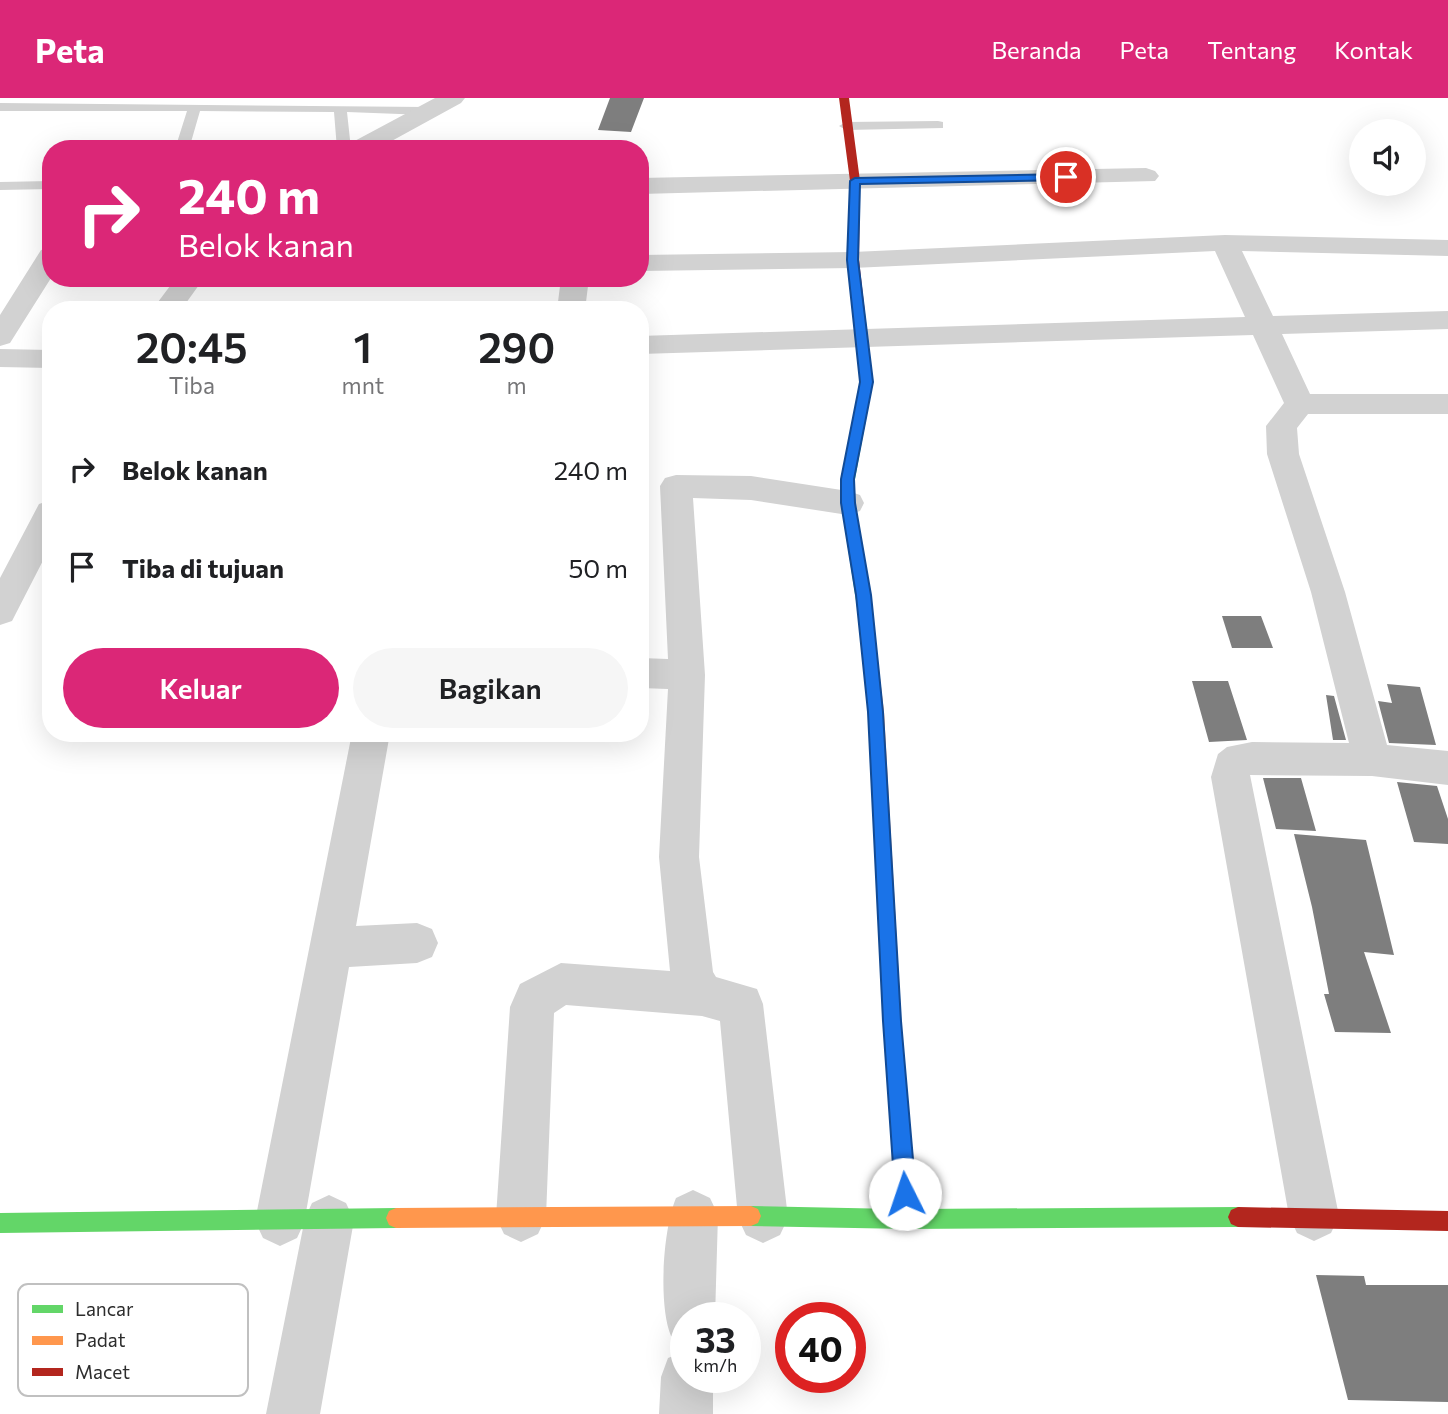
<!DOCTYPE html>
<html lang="id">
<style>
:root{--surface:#fff;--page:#f6f6f6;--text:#202124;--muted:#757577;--accent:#db2777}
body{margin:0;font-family:Commissioner,sans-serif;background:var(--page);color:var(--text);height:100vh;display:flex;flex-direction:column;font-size:26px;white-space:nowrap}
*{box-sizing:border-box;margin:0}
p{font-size:23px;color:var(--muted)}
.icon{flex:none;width:38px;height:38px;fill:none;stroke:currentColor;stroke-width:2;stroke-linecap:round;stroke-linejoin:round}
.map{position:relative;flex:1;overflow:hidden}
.sheet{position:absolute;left:42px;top:203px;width:607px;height:441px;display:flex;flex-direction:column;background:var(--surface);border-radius:28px;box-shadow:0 7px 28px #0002}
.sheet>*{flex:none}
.banner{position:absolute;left:42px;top:42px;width:607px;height:147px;border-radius:28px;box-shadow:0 7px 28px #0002;background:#db2777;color:#fff;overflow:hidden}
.buttons{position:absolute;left:1349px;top:21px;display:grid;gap:14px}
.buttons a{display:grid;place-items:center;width:77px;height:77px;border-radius:50%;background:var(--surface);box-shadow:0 7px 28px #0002;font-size:35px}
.speed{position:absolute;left:670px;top:1204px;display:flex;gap:14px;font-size:35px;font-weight:700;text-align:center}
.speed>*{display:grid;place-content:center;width:91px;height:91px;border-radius:50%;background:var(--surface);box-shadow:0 7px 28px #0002;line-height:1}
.speed small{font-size:18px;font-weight:400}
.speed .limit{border:10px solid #d22;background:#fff;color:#111}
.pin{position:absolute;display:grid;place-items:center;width:60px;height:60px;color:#fff;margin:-30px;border:4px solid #fff;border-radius:50%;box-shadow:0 2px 7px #0007}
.me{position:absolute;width:77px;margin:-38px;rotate:356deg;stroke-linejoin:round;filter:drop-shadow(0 0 5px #0008)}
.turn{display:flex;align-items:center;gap:24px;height:147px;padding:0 21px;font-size:32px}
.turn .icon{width:91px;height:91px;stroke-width:2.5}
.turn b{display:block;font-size:49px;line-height:60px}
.eta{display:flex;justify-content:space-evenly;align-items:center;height:119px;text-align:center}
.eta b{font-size:42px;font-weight:600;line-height:49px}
.primary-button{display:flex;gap:14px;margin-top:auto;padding:14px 21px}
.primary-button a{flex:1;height:80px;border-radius:42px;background:var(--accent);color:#fff;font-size:28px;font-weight:600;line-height:80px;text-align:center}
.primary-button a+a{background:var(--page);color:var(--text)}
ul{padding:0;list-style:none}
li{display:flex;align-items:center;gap:21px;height:98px;padding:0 21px}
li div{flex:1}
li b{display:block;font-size:26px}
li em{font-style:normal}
header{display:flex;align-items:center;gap:42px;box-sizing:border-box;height:98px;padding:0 35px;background:var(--accent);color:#fff}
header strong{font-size:33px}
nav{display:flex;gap:38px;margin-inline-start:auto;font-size:24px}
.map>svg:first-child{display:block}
.building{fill:#7e7e7e}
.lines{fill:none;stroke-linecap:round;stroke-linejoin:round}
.lane{fill:#d2d2d2;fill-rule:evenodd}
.street{fill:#d2d2d2;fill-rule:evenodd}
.fast{fill:#63d668;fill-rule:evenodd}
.slow{fill:#ff974d;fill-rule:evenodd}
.jam{fill:#b3261e;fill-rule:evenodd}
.route{fill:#1a73e8;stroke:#114b97;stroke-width:2}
.key{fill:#fff;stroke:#c0c0c0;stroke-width:2}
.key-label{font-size:19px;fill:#2d2d2d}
</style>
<header>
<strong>Peta</strong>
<nav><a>Beranda</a><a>Peta</a><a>Tentang</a><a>Kontak</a></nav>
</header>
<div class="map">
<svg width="1448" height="1316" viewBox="0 0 1448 1316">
<rect width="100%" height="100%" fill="#fff"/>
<!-- building -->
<path class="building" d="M610,0H644L631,34L598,32Z
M1222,518H1261L1273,550H1232Z
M1192,583H1228L1247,642L1209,644Z
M1387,586L1420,589L1436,647L1389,645L1378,603L1392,605Z
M1326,597L1334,598L1346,642H1333Z
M1263,680H1301L1316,733L1276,731Z
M1397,684L1437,688L1448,721V746L1414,744Z
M1294,736L1366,742L1394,857L1364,854L1391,935L1335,934L1324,896H1329L1312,809Z
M1316,1177L1364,1178L1366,1187H1448V1304L1348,1302Z"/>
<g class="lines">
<!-- lane -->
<path class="lane" d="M0,5L426,9L432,13L426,17L347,14L351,51H337L334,14L200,13L189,51H175L187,13H0Z
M938,23L943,24V30L846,32L839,28L846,24Z
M51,83V91L0,92V84Z"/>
<!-- street -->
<path class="street" d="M435,0H465L461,5L377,51H346L349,46Z
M533,44L592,46L595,51H521L524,46Z
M1146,70L1155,73L1159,78L1155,83L640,96V80Z
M1225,137L1448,142V158L1242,153L1273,218L1448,213V231L1282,236L1310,296H1448V316H1308L1297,330L1299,356L1345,494L1387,647L1448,653V687L1372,678L1250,677L1339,1118L1331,1135L1314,1143L1297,1135L1289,1118L1211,679L1218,656L1227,649L1252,644L1349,645L1311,494L1267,356L1266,328L1284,305L1253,237L640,256V238L1245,219L1215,153L853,170L640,173V157L853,154Z
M51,150V180L10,245L0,248V217L41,152Z
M176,180H204L181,212H152Z
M561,180H589L585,212H557Z
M0,251L51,252V270L0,269Z
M676,377L751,378L848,393L860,397L864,405L860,413L848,417L751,402L693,400L705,577L699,759L713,874L716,879L757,891L763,906L788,1120L780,1137L763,1145L746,1137L738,1120L720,923L702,918L566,907L554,915L546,1119L538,1136L521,1144L504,1136L496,1119L510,909L520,886L561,865L670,873L659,759L668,591L640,590V560L668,561L660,388L665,380Z
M51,402V447L12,523L0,527V480L39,406Z
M352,635H390L356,828L417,825L432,831L438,845L432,859L417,865L349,869L305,1120L312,1105L329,1097L346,1105L354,1122L320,1316H266L304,1125L297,1140L280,1148L263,1140L255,1123Z
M693,1092L710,1100L718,1117L715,1220H686V1244L671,1238C658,1207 663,1131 676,1100Z
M686,1253V1279H713V1316H659L661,1279L668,1260Z"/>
<!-- fast -->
<path class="fast" d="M859,211L865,215L873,284L855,381V405L874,529L867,535L860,529L841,405V381L861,284L853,215Z
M893,927L899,930L902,936L916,1111L1238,1109L1245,1112L1248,1119L1245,1126L1238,1129L907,1131L751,1128L744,1125L741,1118L744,1111L751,1108L896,1111L884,936L887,930Z
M396,1110L403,1113L406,1120L403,1127L396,1130L0,1135V1115Z"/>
<!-- slow -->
<path class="slow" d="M867,523L874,529L884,614L902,936L899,942L893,945L887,942L884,936L868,614L860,529Z
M751,1108L758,1111L761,1118L758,1125L751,1128L396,1130L389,1127L386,1120L389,1113L396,1110Z"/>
<!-- jam -->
<path class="jam" d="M839,0H849L860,83L859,162L865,215L859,219L853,215L847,162L850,83Z
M1238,1109L1448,1113V1133L1238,1129L1231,1126L1228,1119L1231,1112Z"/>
</g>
<!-- route -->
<path class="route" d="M1066,76L1070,77V82L860,86L858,162L873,284L854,381L855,405L871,497L883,614L901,923L916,1096L913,1103L905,1106L898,1103L895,1096L883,923L868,614L856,497L841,405V381L860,284L847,162L850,83L855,80Z"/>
<!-- legend -->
<rect x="18" y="1186" width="230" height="112" rx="10" class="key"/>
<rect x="32" y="1207" width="31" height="8" fill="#63d668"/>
<rect x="32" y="1238" width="31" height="9" fill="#ff974d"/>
<rect x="32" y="1270" width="31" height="8" fill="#b3261e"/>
<g class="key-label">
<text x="75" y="1218">Lancar</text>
<text x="75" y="1249">Padat</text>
<text x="75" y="1281">Macet</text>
</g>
</svg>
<div class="buttons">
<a><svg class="icon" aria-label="sound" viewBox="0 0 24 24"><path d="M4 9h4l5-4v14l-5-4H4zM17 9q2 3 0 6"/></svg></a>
</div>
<div class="speed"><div>33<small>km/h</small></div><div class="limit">40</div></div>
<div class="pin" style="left:1066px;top:79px;background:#d93025"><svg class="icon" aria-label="arrive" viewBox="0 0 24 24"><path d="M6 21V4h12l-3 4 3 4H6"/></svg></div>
<svg class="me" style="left:905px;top:1096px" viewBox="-20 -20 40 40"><circle r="19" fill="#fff"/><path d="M0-13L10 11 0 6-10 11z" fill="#1a73e8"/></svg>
<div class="banner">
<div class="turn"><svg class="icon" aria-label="right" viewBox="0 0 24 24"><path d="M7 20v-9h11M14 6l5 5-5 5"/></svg><div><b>240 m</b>Belok kanan</div></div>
</div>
<section class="sheet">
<div class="eta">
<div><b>20:45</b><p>Tiba</p></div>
<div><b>1</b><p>mnt</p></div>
<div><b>290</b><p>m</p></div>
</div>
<ul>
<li><svg class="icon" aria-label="right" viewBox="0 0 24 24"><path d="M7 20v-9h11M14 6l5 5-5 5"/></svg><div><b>Belok kanan</b></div><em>240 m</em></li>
<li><svg class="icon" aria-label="arrive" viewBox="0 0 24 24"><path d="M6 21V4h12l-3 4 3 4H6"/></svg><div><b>Tiba di tujuan</b></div><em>50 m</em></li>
</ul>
<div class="primary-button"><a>Keluar</a><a>Bagikan</a></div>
</section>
</div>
